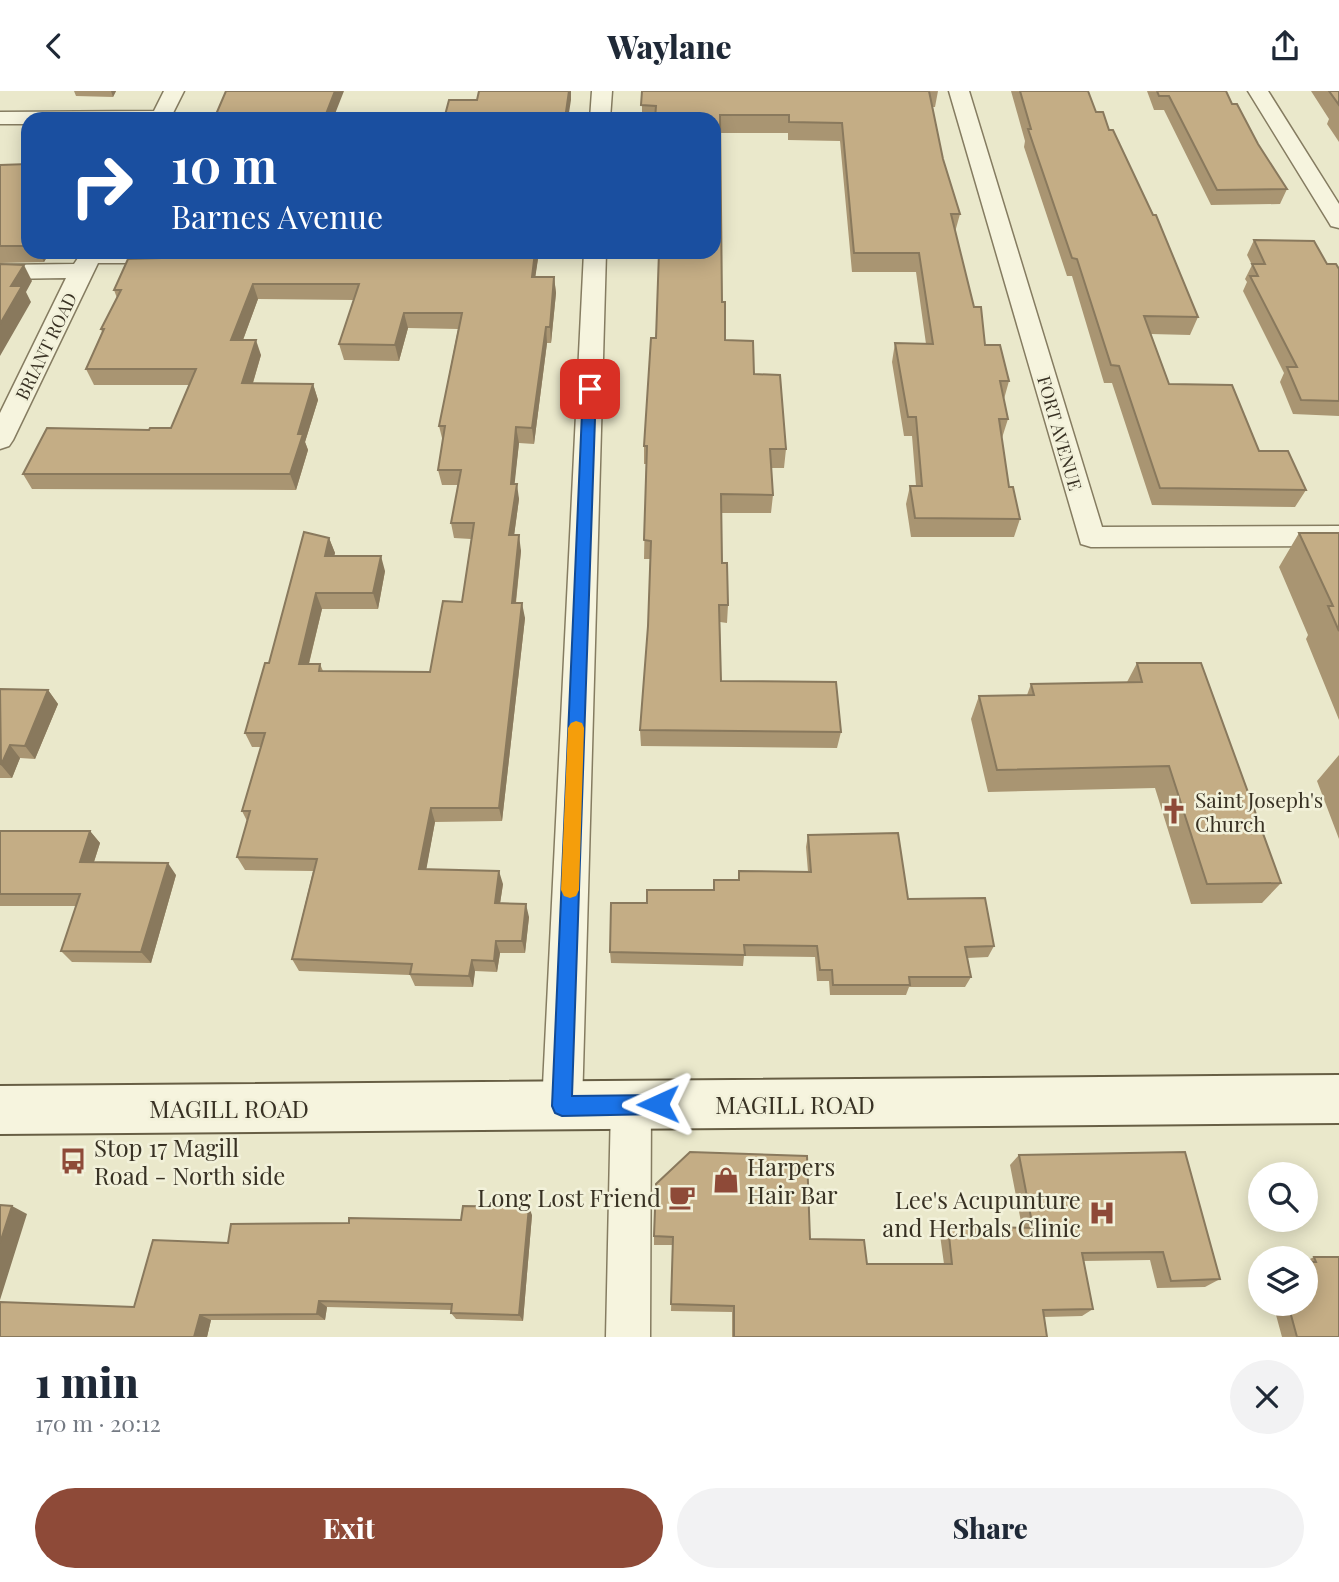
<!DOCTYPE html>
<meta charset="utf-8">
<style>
:root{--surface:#fff;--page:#f2f2f3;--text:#1f2937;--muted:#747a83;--accent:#8e4a38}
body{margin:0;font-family:"Playfair Display",serif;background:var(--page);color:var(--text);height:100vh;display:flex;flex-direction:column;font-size:26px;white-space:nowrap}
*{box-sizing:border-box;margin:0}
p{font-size:23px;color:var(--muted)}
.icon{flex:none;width:38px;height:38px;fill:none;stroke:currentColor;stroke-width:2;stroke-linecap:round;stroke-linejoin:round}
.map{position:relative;height:1246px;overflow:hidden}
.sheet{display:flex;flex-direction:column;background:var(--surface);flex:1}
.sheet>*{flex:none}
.top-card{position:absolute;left:21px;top:21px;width:700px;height:147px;border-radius:21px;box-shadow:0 4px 18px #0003;background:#1a4fa0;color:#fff;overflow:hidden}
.buttons{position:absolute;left:1248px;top:1071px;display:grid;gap:14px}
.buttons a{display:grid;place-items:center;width:70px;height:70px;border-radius:50%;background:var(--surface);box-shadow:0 4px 18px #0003;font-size:35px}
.pin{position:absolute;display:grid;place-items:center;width:60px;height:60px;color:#fff;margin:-30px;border-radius:14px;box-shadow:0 4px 10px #0006}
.me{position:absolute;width:77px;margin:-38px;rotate:269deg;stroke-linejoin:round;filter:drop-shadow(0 0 5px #0008)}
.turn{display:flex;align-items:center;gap:24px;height:147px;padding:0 35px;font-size:32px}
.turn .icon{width:91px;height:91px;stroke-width:2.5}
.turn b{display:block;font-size:49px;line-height:60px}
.round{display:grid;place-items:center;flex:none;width:74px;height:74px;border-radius:37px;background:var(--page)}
.overview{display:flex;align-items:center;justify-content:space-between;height:119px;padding:0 35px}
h1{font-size:42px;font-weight:800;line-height:52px}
.primary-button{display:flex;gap:14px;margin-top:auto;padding:14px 35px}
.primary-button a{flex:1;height:80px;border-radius:42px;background:var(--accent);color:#fff;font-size:28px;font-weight:800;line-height:80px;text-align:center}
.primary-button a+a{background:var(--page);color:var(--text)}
header{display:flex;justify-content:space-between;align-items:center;height:91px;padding:0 35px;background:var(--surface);font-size:32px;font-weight:800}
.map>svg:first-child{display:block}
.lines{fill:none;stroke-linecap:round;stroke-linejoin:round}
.street-casing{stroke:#857c61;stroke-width:3}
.secondary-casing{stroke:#675e44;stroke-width:4}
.street{fill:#f6f4de;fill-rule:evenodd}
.secondary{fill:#f6f4de;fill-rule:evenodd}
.wall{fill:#a99572}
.shaded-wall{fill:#89795d}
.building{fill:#c4ad85;stroke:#89795d;stroke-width:2}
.route{fill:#1a73e8;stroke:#114b97;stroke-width:2}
.slow{fill:#f59e0b}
.labels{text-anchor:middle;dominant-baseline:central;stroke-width:5;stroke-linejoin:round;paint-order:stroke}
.far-street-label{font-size:18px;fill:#383123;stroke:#f2f1da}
.poi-label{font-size:21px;fill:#383123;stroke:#f2f1da;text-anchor:start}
.near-street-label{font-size:24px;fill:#383123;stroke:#f2f1da}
.near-poi-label{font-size:24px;fill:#383123;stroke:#f2f1da;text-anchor:start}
</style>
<header><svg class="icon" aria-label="back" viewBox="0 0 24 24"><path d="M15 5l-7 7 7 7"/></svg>Waylane<svg class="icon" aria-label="share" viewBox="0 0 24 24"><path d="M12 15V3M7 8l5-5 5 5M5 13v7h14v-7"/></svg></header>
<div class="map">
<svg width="1339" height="1246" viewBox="0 0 1339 1246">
<rect width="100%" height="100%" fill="#eae8cb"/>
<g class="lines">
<!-- street casing -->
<g class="street-casing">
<path id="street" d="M164,0H184L170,28H28V33H0V21L154,20Z
M592,0H612L610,28H590Z
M949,0H969L1102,436L1339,435V455L1091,456L1081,453Z
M1248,0H1268L1339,113V137L1331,135L1328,130Z
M82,161H213L216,165L213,170L205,172H98L13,349L9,355L0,358V322L66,187L0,188V174L74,173Z
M584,161H606L582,1015L576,1029L562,1035L548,1029L542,1015Z
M631,994L645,1000L651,1014L650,1246H606L611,1014L617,1000Z"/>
</g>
<!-- secondary casing -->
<g class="secondary-casing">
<path id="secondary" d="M1339,984V1032L0,1043V995Z"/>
</g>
<!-- street -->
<use href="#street" class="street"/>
<!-- secondary -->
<use href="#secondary" class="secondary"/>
</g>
<!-- wall -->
<path class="wall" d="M74,0H116L113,6L76,5Z
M642,0H938L935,16H932L943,68L960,123L955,141L974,216L985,254L1009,290L1004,308L1008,328L1002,347L1009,396L1020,428L1014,446H911L906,413L910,395H916L912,345H904L892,271L895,252L926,253L916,181H852L840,50L788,49V42H720L722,211L725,249L754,283L786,358L784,377H771L773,404L771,422H721L722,472L728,514L727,532L720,531L721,590L841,641L837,657L641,655L640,639L648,535L650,468H644L646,373H644V355L656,247L714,28H642Z
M1011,0H1088L1096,21L1109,39L1198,226L1190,244L1151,243L1169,293L1259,360L1306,399L1295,416L1152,414L1112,292H1104L1072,185H1067L1024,56L1025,50Z
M1147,0H1226L1232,13L1287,98L1280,113L1211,114L1164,19H1154Z
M1311,0H1339V51L1327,33L1329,28Z
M28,73V161H50L44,171L0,172V74Z
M1254,149L1339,178V325L1293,323L1280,291L1284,282L1243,200L1247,191L1245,188L1252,174L1247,164Z
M164,161H539L535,186H554L556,202L551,252H547L534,353L519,352L514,393L519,408L514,444L521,460L516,512L525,527L502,730L435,731L426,778L503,793L500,813L529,826L525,862H500L497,881L475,880L473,896L415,895L410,884L299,880L292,868L313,780L245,779L237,766L247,730L242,720L261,656H252L245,642L269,572L329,447L335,462L334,465L385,480L378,518H322L309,573H320L323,580L430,581L462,511L471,448L454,447L451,432L458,394H442L438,379L443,351L439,335L458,238L408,237L399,270L344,269L339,253L354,209L258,208L243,249L261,264L253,292L313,293L318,309L305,351L308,359L296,399L32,398L23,383L149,339L171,337L189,294H94L86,278L102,241L101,238L117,207L114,199L161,167Z
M1299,442H1339V629L1306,548L1308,544L1279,476Z
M1137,572L1281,792L1262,812L1191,813L1155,697L988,701L971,628L979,605L1027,604L1031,593L1127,591Z
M0,598L48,599L58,613L35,668L20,667L12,687H0Z
M1339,664V748L1317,690Z
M0,740H90L100,752L94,771L176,784L151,872L72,871L61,860L76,815H0Z
M808,744L908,808L994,855L988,866L967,867L971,886L965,896H909L906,904H830L829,890H817L815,866L744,865L743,875L611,872L610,861L647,812L713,799L714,789H738L739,780L808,781L806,756Z
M1019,1064L1220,1188L1205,1196L1157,1197L1150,1169L1083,1170L1093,1218L1082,1225L1044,1226L1047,1246H732V1221L671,1220L673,1154H654V1145L810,1148L867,1173H944L940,1144L948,1135L1022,1136L1010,1074Z
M532,1124L523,1230L456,1228L451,1222V1219L327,1216L325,1229H211L207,1246H0L134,1216L228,1152L349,1132L461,1129Z
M1314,1166L1339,1246H1282L1273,1213H1306V1170Z"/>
<!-- shaded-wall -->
<path class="shaded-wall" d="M111,0H116L113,6Z
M335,0H344L333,28H324Z
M569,0H571V9L568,28H565Z
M39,161H50L44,171Z
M535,161H539L533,202L532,186Z
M24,174L32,190L26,201L31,211L0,265V233L11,195Z
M554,186L556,202L551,252L550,236Z
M253,193L258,208L237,265L231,249Z
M404,222L408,237L399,270L395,254Z
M546,236L547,252L534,353L532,337Z
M256,249L261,264L248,308L242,292Z
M313,293L318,309L305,351L308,359L296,399L290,383L298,343Z
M516,336L519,352L513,408L511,393Z
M517,393L519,408L512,460L509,444Z
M519,444L521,460L514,527L512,512Z
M329,447L335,462L330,480L325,465Z
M381,465L385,480L378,518L373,502Z
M316,502L322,518L305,588L299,573Z
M522,512L525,527L502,730L499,717Z
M48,599L58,613L35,668L25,655Z
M10,654L20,667L12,687L1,674Z
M431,717L435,731L424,791L419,778Z
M90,740L100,752L90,783L80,771Z
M168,772L176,784L151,872L141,861Z
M499,780L503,793L498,825L495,812Z
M526,813L529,826L525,862L522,850Z
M496,850L500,862L497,881L494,870Z
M472,869L475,880L473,896L469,885Z
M12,1115L27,1123L0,1209V1152Z
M529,1116L532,1124L523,1230L519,1224Z
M319,1210L327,1216L325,1229L317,1223Z
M200,1224L211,1229L207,1246H194Z"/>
<!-- building -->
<path class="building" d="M226,0H335L324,28H214Z
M479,0H569L565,28H444L449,9H477Z
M642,0H929L943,68L960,123H951L974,216H981L985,254H1000L1009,290H1000L1008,328H999L1009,396H1013L1020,428L915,427L910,395H922L916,326H908L895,252L933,253L919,162H854L842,32L789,31V24H720L722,211H725V249L753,250L754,283L780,284L786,358H770L773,404L721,403L722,472H727L728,514H719L721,590L836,591L841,641L640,639L648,535L651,450L644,449L647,355H644L651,247H656L659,161H714V28H655L656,15L641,14Z
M1020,0H1088L1096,21H1103L1109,39H1113L1153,124H1156L1198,226L1144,225L1169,293L1232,294L1259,360H1288L1306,399L1160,397L1119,275L1111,274L1077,168L1072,167L1028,38H1031Z
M1157,0H1226L1232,13H1237L1258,53L1287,98L1217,99L1169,5H1159Z
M1329,0H1339V14Z
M28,73V155H0V74Z
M1254,149L1314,150L1327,173H1336L1339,178V310L1301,309L1287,276H1297L1250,185H1258L1252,173H1265Z
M164,161H535L532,186H554L550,236H546L532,337L516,336L511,393H517L509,444H519L512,512H522L499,717H431L419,778L499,780L495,812L526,813L522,850H496L494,870L472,869L469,885L410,883L412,873L292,868L317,768L237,766L250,720H242L265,642H245L265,572H269L304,441L329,447L325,465H381L373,502H316L299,573H320L319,580L430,581L443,510L462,511L474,432H451L461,379H438L445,335H439L462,222H404L395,254L339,253L359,193H253L231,249H256L242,292L313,293L298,343H303L290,383H23L47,337L149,339L150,337H171L196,278H86L104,238H101L121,199H114L128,168L161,167Z
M0,173L24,174L11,195H22L0,233Z
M1299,442H1339V540L1328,515H1333Z
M1137,572H1201L1281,792L1207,793L1169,675L997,679L979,605L1034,604L1031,593L1142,591Z
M0,598L48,599L25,655L10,654L1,674Z
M0,740H90L80,771L168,772L141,861L61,860L80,803H0Z
M898,742L908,808L985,807L994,855L965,856L971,886H909L910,894H833L832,879H820L817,855L744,854L745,864L610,861L611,812H647V799H714V789H739V780L811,781L808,744Z
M690,1061L807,1065L810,1148L864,1149L867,1173H952L948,1135L1033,1137L1019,1064L1185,1061L1220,1188L1171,1190L1163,1161L1082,1162L1093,1218L1043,1219L1047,1246H734V1215L671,1213L673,1146L654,1145L656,1093Z
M0,1114L12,1115L0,1152Z
M463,1115L529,1116L519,1224L451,1222L452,1213L319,1210L317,1223L200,1224L194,1246H0V1211L134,1216L153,1149L228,1152L231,1133L349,1132V1127L461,1129Z
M1314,1166H1339V1246H1297L1288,1213H1306V1171H1316Z"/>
<!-- route -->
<path class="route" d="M590,294L596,298L572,1005L658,1004L665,1006L668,1013L665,1020L658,1023L562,1025L555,1022L552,1015L583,298Z"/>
<!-- slow -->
<path class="slow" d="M576,630L582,632L584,637L579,799L576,805L570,807L564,805L561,799L568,637L571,632Z"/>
<!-- icons -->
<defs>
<g id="church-bare" transform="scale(2.1)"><path d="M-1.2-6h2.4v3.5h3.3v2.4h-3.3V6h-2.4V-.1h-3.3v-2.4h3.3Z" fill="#8e4a38" stroke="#f2f1da" stroke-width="2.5" paint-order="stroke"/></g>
<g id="bus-bare" transform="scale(2.1)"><path d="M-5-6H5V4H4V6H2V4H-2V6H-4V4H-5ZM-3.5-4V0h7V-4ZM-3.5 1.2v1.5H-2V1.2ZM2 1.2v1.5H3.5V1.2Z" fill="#8e4a38" stroke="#f2f1da" stroke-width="2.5" paint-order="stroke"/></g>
<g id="shop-bare" transform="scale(2.1)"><path d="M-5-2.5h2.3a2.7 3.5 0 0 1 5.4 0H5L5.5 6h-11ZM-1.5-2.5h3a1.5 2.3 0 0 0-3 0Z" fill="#8e4a38" stroke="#f2f1da" stroke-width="2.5" paint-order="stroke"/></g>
<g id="cafe-bare" transform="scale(2.1)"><path d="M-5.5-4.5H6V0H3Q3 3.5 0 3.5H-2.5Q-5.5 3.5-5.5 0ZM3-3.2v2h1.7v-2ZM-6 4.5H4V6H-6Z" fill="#8e4a38" stroke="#f2f1da" stroke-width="2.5" paint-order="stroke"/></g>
<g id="hospital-bare" transform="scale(2.1)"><path d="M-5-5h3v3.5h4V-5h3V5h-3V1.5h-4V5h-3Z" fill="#8e4a38" stroke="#f2f1da" stroke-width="2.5" paint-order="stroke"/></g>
</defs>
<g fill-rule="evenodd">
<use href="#church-bare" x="1174" y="720"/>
<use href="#bus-bare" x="73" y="1070"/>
<use href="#shop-bare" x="726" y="1089"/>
<use href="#cafe-bare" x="682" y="1106"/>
<use href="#hospital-bare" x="1102" y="1122"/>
</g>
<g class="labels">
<!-- far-street labels -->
<g class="far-street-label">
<text transform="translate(46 255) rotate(-64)">BRIANT ROAD</text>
<text transform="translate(1060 342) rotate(74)">FORT AVENUE</text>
</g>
<!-- poi labels -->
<g class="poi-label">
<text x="1195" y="708">Saint Joseph's<tspan x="1195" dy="24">Church</tspan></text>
</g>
<!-- near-street labels -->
<g class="near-street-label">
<text x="795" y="1013">MAGILL ROAD</text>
<text x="229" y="1017">MAGILL ROAD</text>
</g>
<!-- near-poi labels -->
<g class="near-poi-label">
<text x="94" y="1056">Stop 17 Magill<tspan x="94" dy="28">Road - North side</tspan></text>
<text x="747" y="1075">Harpers<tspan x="747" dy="28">Hair Bar</tspan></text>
<text x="661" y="1106" text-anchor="end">Long Lost Friend</text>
<text x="1081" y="1108" text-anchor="end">Lee's Acupunture<tspan x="1081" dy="28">and Herbals Clinic</tspan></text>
</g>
</g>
</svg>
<div class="buttons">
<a><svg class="icon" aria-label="search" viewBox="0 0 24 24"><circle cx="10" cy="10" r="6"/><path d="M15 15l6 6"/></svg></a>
<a><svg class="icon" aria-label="layers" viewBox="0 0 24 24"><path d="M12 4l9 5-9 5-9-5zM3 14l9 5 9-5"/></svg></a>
</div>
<div class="pin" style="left:590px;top:298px;background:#d93025"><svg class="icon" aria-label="arrive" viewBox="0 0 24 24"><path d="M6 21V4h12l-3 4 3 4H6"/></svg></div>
<svg class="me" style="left:658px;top:1013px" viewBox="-20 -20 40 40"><path d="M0-17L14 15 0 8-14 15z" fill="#1a73e8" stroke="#fff" stroke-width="4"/></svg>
<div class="top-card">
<div class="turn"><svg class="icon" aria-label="right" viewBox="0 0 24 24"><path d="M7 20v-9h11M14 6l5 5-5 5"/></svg><div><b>10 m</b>Barnes Avenue</div></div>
</div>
</div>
<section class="sheet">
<div class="overview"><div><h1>1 min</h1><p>170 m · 20:12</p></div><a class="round"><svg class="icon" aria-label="close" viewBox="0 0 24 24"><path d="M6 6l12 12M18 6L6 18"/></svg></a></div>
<div class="primary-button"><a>Exit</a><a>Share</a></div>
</section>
